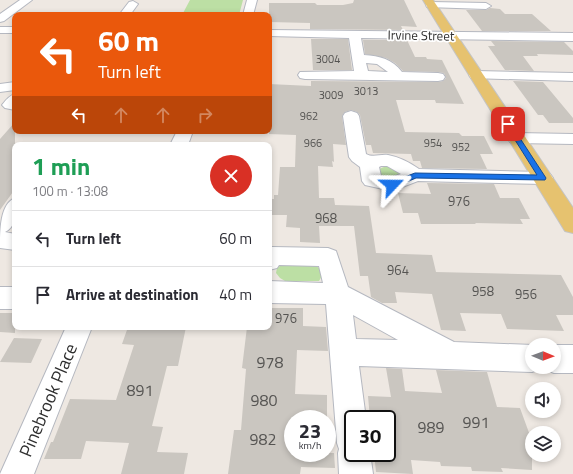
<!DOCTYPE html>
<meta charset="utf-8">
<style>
:root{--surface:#fff;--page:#f7f7f7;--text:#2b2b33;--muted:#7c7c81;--line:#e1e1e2}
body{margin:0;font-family:"Titillium Web",sans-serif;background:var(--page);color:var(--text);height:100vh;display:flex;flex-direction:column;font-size:15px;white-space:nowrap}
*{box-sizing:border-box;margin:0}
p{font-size:13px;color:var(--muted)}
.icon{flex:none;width:22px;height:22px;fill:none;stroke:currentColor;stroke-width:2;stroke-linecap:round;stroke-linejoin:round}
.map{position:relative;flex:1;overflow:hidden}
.details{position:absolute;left:12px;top:142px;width:260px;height:188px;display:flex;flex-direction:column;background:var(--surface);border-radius:8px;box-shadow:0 2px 6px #0003}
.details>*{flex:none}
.banner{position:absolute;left:12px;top:12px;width:260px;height:122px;border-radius:8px;box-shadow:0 2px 6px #0003;background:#ea580c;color:#fff;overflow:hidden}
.needle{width:26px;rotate:91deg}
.tools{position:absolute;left:525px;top:338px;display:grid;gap:8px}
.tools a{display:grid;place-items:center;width:36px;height:36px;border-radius:50%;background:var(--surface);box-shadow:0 2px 6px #0003;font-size:20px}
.speed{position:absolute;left:284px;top:410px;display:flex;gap:8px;font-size:20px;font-weight:700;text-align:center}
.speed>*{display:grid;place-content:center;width:52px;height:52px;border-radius:50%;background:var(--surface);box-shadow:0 2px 6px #0003;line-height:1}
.speed small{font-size:10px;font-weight:400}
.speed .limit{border:2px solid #111;border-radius:6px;background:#fff;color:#111}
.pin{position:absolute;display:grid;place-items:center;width:34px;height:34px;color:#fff;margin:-17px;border-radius:8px;box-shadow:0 2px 6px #0006}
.me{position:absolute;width:44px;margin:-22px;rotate:67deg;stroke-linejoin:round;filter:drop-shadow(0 0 3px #0008)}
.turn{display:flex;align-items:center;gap:14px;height:84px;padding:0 20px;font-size:18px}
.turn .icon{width:52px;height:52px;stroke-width:2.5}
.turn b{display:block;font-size:28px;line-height:34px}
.lanes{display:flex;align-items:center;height:38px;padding:0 20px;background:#0003;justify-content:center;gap:20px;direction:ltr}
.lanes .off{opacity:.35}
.round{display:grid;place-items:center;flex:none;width:42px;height:42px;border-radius:21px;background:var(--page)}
.summary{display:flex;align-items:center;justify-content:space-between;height:68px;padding:0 20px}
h1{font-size:24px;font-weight:700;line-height:30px;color:#1e9e55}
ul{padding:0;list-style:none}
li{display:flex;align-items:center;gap:12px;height:56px;padding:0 20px;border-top:1px solid var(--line)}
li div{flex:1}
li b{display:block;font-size:15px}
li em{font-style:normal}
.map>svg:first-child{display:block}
.green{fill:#bcdfa4}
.building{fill:#cac6c0}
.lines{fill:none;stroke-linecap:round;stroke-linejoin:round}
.minor-casing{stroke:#b5b8c0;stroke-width:2}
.major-casing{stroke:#c4c4c4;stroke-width:2}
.minor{fill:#fff;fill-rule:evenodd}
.major{fill:#e6c26f;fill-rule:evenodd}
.route{fill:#1a73e8;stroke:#114b97}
.labels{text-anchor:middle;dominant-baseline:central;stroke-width:3.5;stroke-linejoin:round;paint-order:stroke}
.far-number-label{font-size:11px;fill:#555452}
.far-street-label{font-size:13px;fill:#2e2e2e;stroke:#fff}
.number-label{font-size:13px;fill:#555452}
.near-number-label{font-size:16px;fill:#555452}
.near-street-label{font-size:18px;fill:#2e2e2e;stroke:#fff}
</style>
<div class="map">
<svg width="573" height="474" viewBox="0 0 573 474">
<rect width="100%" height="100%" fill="#eee8e2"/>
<!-- green -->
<path class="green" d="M190,0H243L239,15H182Z
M389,165L403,172L391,179C385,177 379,176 379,169Z
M284,263C299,263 316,259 323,274L319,281H285L280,278L276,273L277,268Z"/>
<!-- building -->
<path class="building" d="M354,0H404L417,27L401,26L403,30L310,29V23L269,22V3H315L317,5H343L353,3Z
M490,8L500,9L505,14H532L551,31H482L466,10H486Z
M311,39H348L352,70H313Z
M363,40H407L415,57H426L427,59L442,60L464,104L436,103L435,100H396L405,132L459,133L462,136H484L493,154H480L487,169L422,168L420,161H413L411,154L373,153L371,145H366L360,115L357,112L351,110L345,112L342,116L346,145L333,144L334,162L332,161L333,167L318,166L319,198H334L335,205L369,206L376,253L432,255L436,272L561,275L573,297V315H556L564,331L507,329L501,314L460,313L466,331L441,330L432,294L395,292L397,303H382L371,297L368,276H360L354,226H319L320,243L300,242V228L286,227L287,215H269V199H274V195H278L280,167H295L296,135L269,134V84L311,86V81L438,82L443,81L446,78L444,73L438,72L403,71L395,63L386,58L365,54Z
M491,41L564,42L573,51V55L537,54L538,56H523L534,71L505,70L488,46H495Z
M513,81L543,82L573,118V123H549L543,115H538Z
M15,122V189L0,210V139Z
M427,183L494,184L500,198H519L530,219H520L523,224L475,223L476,224H421L418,213H403L398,193L431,194Z
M269,308H303V326L326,327L328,351L297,350L295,394L327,395V419H293V453H334L335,468L301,467L300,474H228L234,430H241L246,369L242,368L247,327H269Z
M0,313H15V333L0,332Z
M128,327H186L178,366H167L152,426L163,427L157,452L188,453L184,474H121L129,443L86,441L81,459H44L51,442H53L70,399L116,400L134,345L122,344Z
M14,338L42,339L31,363L0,362Z
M386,368L402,369L405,391L442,393L436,370L487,372L497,407L520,408L532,441V470L501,468L503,472L472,471L471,467L441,466L440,462L411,460L413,474L376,472L374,453H387V419H370L368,396L391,397Z"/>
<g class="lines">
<!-- minor casing -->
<g class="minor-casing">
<path id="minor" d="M20,0H32L4,21L0,22V14Z
M247,0H257L253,15H243Z
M133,1L138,4L130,15H119L129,2Z
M431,2L486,3L491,6L486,9L427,7L426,5L427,3Z
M0,27H15V33H0Z
M269,30L573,33V41L361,38L364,55C380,56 392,59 402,72L438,73L443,74L445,77L443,80L438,81L305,79L300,78L298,75L300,72L354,71L349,38L269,36ZM366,63L377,64L388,72L368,71Z
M476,71L573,73V81L471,78L469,75L471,72Z
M15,82V90L0,92V84Z
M15,94V110L5,108L2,105C6,100 9,96 15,94Z
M351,111L357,113L359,116L366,154C373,158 380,154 388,155C399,157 409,162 419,169L543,172L550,174L553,178L550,182L543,184L418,181L392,191L365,185L362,181L360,167L352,161L349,157L343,116L345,113ZM381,166H387L401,174L390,178L381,176L379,167Z
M177,131H193L188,145H170Z
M516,133L573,134V144L516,143L510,142L508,138L510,134Z
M15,198C15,210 18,226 5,232L15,234V250L0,248C0,230 0,204 15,198Z
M272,247L328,248L336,251L348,287L454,342L533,345H532V367L542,368L532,372L359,366L366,419H353V453H370L373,474H339L338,453L339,449L337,443L326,304L269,303V281L323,283L319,266L279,265L277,268L269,270V248ZM353,315L398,340L356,339Z
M0,287H15V309H0Z
M66,327H92L34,474H0Z
M554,345H573V373H554L544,369L543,367H554Z"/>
</g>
<!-- major casing -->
<g class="major-casing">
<path id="major" d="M423,0H433L573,208V233L565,231Z"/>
</g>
<!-- minor -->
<use href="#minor" class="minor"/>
<!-- major -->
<use href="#major" class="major"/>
</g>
<!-- route -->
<path class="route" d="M506,123H510L546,178L545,180L416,178L392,188L388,185L389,183L415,173L537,175L505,124Z"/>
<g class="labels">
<!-- far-number labels -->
<g class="far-number-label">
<text x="328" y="59">3004</text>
<text x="366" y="91">3013</text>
<text x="331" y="95">3009</text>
<text x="309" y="116">962</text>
<text x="313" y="143">966</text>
<text x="433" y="143">954</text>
<text x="461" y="147">952</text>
</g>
<!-- far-street labels -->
<g class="far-street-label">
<text transform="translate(421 35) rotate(1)">Irvine Street</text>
</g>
<!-- number labels -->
<g class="number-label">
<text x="459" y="201">976</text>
<text x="326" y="218">968</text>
<text x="398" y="270">964</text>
<text x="483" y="291">958</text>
<text x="526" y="294">956</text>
<text x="286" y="318">976</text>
</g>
<!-- near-number labels -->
<g class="near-number-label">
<text x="270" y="362">978</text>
<text x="140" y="390">891</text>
<text x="264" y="400">980</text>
<text x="476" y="422">991</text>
<text x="431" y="427">989</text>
<text x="263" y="439">982</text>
</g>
<!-- near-street labels -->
<g class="near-street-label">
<text transform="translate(48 400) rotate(-67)">Pinebrook Place</text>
</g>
</g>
</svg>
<div class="tools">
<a><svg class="needle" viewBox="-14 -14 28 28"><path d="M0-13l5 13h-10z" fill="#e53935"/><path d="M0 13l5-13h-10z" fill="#7c7c81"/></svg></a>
<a><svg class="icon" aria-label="sound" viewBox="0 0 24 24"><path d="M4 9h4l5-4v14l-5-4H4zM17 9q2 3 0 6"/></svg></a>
<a><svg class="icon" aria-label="layers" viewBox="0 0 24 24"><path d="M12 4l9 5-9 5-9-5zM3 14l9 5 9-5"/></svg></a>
</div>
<div class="speed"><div>23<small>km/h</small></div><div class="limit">30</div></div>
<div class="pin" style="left:508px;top:124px;background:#d93025"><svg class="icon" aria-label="arrive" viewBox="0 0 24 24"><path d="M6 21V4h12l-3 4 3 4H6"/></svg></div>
<svg class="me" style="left:392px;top:185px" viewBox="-20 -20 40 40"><path d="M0-17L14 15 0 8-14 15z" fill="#1a73e8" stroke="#fff" stroke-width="4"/></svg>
<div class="banner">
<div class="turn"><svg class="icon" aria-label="left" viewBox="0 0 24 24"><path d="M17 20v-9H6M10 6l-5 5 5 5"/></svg><div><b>60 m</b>Turn left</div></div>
<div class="lanes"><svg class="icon" aria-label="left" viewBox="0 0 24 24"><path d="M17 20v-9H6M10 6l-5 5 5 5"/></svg><svg class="icon off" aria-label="ahead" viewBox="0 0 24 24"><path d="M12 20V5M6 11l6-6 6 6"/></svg><svg class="icon off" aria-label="ahead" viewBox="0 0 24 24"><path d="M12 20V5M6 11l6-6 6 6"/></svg><svg class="icon off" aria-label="right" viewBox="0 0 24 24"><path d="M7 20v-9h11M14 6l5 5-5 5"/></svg></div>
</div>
<section class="details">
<div class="summary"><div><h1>1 min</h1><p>100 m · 13:08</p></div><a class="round" style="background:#d93025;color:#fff"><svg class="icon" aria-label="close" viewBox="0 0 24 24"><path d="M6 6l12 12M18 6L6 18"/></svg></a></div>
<ul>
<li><svg class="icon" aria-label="left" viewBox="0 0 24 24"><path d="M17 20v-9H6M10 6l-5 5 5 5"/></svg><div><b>Turn left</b></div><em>60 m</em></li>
<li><svg class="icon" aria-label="arrive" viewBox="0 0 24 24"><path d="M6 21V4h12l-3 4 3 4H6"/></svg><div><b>Arrive at destination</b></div><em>40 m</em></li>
</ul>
</section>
</div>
